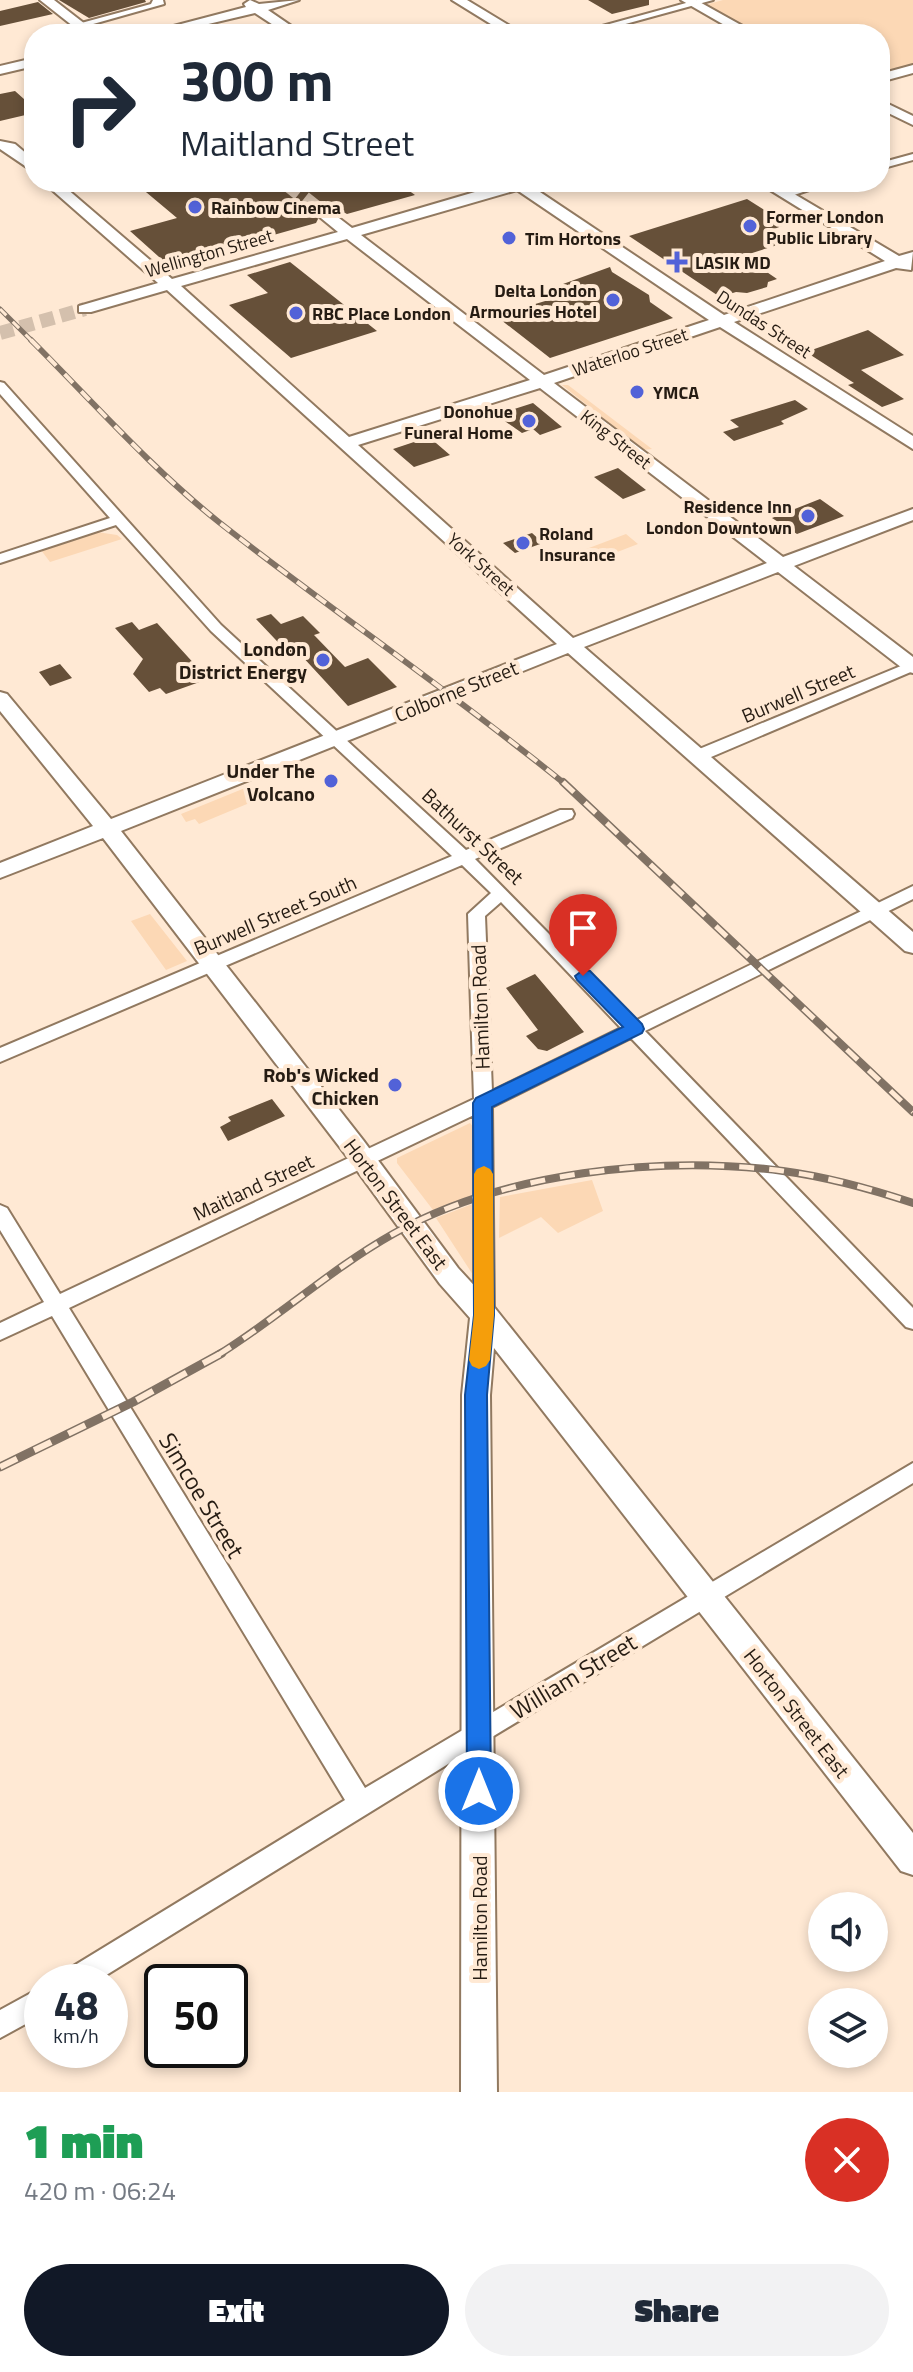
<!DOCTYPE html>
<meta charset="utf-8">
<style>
:root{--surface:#fff;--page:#f2f2f3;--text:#1f2937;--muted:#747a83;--accent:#111827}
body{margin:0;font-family:"Titillium Web",sans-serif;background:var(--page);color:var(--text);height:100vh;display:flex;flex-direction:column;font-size:30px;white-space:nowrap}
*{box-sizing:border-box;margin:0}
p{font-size:26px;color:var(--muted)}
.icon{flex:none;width:44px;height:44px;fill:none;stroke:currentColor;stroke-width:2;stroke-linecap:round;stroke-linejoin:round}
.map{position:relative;height:2092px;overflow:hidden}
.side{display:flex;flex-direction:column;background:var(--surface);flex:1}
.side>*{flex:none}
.hud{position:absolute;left:24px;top:24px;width:866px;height:168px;border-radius:32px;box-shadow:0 4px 12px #0003;background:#fff;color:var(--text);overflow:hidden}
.fabs{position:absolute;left:808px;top:1892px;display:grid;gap:16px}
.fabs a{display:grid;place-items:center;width:80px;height:80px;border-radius:50%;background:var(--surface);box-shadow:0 4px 12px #0003;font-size:40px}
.speed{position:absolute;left:24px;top:1964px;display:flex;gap:16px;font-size:40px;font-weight:700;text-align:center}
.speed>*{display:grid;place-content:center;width:104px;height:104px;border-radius:50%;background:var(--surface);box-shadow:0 4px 12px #0003;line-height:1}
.speed small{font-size:20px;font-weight:400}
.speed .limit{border:4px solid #111;border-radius:12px;background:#fff;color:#111}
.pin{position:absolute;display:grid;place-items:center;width:68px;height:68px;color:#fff;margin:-82px -34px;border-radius:50% 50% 50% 0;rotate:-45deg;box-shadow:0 0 8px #0007}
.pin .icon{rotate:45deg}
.me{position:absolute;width:88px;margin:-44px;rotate:0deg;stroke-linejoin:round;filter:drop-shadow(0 0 6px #0008)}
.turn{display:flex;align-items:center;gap:28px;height:168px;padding:0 24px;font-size:36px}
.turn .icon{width:104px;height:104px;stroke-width:2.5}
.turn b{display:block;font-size:56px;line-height:68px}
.round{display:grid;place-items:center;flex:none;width:84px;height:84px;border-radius:42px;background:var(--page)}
.overview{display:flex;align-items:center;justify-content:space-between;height:136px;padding:0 24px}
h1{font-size:48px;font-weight:800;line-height:60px;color:#1e9e55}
.primary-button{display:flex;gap:16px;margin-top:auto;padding:16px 24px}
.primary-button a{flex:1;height:92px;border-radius:48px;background:var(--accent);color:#fff;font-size:32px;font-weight:800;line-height:92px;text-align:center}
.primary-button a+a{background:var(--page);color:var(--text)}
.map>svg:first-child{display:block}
.green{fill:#fcd8b5}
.building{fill:#665039}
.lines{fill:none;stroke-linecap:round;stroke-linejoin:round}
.secondary-tunnel{stroke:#d4c0ad;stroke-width:14;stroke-dasharray:14 7;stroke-linecap:butt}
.street-casing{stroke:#917960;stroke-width:4}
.secondary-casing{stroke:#917960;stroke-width:4}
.street{fill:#fff;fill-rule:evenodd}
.secondary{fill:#fff;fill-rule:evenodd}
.rail-far3-casing{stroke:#817264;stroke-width:5}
.rail-far2-casing{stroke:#817264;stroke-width:6}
.rail-far1-casing{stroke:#817264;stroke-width:8}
.rail-casing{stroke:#817264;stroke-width:9}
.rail-far3{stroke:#ffe9d4;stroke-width:3;stroke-dasharray:9;stroke-linecap:butt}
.rail-far2{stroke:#ffe9d4;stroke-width:4;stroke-dasharray:12;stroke-linecap:butt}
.rail-far1{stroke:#ffe9d4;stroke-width:5;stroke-dasharray:15;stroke-linecap:butt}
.rail{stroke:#ffe9d4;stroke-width:6;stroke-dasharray:19;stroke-linecap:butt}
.route{fill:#1a73e8;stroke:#114b97;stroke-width:2}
.slow{fill:#f59e0b}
.poi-dot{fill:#5262d8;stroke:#ffe9d4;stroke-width:3}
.labels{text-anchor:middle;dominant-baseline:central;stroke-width:8;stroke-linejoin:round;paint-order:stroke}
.far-poi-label{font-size:18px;font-weight:bold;fill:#261c13;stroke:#ffe9d4;text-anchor:start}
.far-street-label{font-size:18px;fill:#261c13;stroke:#ffe9d4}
.poi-label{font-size:20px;font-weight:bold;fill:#261c13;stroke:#ffe9d4;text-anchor:end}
.street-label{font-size:20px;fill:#261c13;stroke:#ffe9d4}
.near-street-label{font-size:24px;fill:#261c13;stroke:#ffe9d4}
</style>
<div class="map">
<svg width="913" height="2092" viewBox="0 0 913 2092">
<rect width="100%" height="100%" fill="#ffe9d4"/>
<!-- green -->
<path class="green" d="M723,0H913V65L880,74V34H759L705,5Z
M562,385H568L652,449L643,450Z
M97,532L117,535L122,539L50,562L41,550Z
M626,534L638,544L594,561L581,551Z
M245,788L259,799L199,824L195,819L186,822L181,814Z
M150,914L187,961L166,970L131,921Z
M470,1123L474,1128L475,1195L433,1210L397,1163V1158Z
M592,1180L603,1211L558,1233L541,1217L499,1238L500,1197Z
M475,1203V1278L436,1218Z"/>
<!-- building -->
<path class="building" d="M59,0H145L146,2L89,18Z
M588,0H649V5L612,14Z
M38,2L53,14L0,26V11Z
M15,91L34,108V113L0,121V94Z
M134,182H268L276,188L289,192L299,182H397L415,195L347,214L334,207L316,205L313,208L318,219L316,223L168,265L130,231L177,218Z
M747,199L787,224L774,229L793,240L749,254L754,257L748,259L777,279L768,282L767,287L747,293L736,292L720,297L629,236Z
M290,262L377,331L291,358L229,305L268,293L247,275Z
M610,267L612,272L649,295L650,302L673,318L550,358L496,316L575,292L563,284Z
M868,330L904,355L861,370L904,399L882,407L848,385L854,383L806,352Z
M795,400L808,409L781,421L784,424L734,441L723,432L739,427L730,420Z
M533,403L562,427L540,435L533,429L522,433L496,415Z
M429,437L450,455L414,467L393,449Z
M618,468L646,490L623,499L594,477Z
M820,499L844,516L797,534L772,518Z
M532,533L543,543L515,553L503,543Z
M271,614L281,624L303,616L320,633L314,635L345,667L368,658L397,687L348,706L300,654L292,657L256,619Z
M132,622L139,630L157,623L208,679L166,694L160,688L149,692L133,674L143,659L115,628Z
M60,664L72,678L50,686L39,672Z
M535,974L584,1032L547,1051L538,1049L526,1036L538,1030L506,988Z
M272,1099L285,1116L228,1141L220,1127L231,1121L228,1117Z"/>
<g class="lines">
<!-- secondary-tunnel -->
<path class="secondary-tunnel" d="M288,185L321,211
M0,333L85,309"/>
<!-- street casing -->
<g class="street-casing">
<path id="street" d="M153,0H163L164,4L79,28L74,25L151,4Z
M697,0H713L589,34H573Z
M913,154V160L880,169V163Z
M816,182H833L785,198L779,195Z
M0,382L4,383L221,625L466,850L560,810H572L574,814L572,818L475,859L635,1021L913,886V899L645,1031L913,1308V1329L906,1327L631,1038L492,1107L494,1315L491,1321L484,1323L477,1321L474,1315V1115L69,1308L365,1788L913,1463V1483L487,1740L95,1982H58L62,1973L345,1800L52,1316L0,1340V1323L44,1302L0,1230V1205L7,1208L60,1294L474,1099L468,914L491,893L462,865L0,1062V1048L452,856L211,631L116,525L0,563V554L110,518L0,394ZM501,902L621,1028L492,1091L485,916Z
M913,661V671L704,760H692L690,756L692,752Z
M42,1987V2015L0,2038V2010Z"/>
</g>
<!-- secondary casing -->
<g class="secondary-casing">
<path id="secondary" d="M40,0H54L98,34H83Z
M250,0L259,4L299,0L268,10L303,34H287L255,13L166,34H143L246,7L244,4Z
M452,0H467L523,34H507Z
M681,0H696L757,34H740Z
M34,58V66L0,74V66Z
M913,65V73L880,82V74Z
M880,100L913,116V125L880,109Z
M0,141L15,144L34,160V172L0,149Z
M43,182H59L172,279L338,232L316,214V208H326L352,228L509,182H535L531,186L724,315L885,261L757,182H774L899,256L913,252L911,270L896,268L734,322L913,436V449L720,327L554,383L783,557L913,509V520L794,566L913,657V673L906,671L778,572L584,647L913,932V953L905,951L568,653L121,831L363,1140L458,1268L494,1307L913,1833V1875L901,1871L494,1348L490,1395L497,2092H461L462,1395L470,1318L440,1284L345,1154L103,838L0,878V863L93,826L0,711V692L7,694L111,819L557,644L167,290L91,312H79V306L158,283ZM517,190L700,314L709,320L544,375L361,235ZM347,239L530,380L349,437L181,286ZM540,388L767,563L573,638L358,445Z
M277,182H293L295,185L288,189Z"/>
</g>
<!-- street -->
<use href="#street" class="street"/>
<!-- secondary -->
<use href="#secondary" class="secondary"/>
<!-- rail-far3 casing -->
<g class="rail-far3-casing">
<path id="rail-far3" d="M0,309L33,342"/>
</g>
<!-- rail-far2 casing -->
<g class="rail-far2-casing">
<path id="rail-far2" d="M31,340C93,402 152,469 220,523C334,612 453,693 565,784"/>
</g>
<!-- rail-far1 casing -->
<g class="rail-far1-casing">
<path id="rail-far1" d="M563,782L913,1112
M218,1355C279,1317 331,1269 393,1234C503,1172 660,1155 783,1171C828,1177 871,1189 913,1203"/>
</g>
<!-- rail casing -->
<g class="rail-casing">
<path id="rail" d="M0,1467L133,1402L222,1353"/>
</g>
<!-- rail-far3 -->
<use href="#rail-far3" class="rail-far3"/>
<!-- rail-far2 -->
<use href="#rail-far2" class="rail-far2"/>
<!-- rail-far1 -->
<use href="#rail-far1" class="rail-far1"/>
<!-- rail -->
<use href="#rail" class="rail"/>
</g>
<!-- route -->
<path class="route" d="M583,970L590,971L642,1024L644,1029L642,1033L492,1107L494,1315L487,1395L491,1791L487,1799L479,1802L470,1799L467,1791L465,1395L474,1315L473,1103L476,1098L623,1027L577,980L575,976Z"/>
<!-- slow -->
<path class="slow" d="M484,1166L490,1169L493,1174L494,1315L490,1360L486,1366L479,1369L472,1366L469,1360L474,1315V1174L477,1169Z"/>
<!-- markers -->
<g class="poi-dot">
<circle cx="195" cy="207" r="8"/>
<circle cx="750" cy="226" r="8"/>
<circle cx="509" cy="238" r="8"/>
<path d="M673 250h8v8h8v8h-8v8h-8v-8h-8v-8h8z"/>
<circle cx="613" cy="300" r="8"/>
<circle cx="296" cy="313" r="8"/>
<circle cx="637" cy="392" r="8"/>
<circle cx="529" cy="421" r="8"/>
<circle cx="808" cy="516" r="8"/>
<circle cx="523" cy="543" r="8"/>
<circle cx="323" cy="660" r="8"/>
<circle cx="331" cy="781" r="8"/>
<circle cx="395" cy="1085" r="8"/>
</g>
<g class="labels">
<!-- far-poi labels -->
<g class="far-poi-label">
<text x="211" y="207">Rainbow Cinema</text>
<text x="766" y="216">Former London<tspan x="766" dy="21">Public Library</tspan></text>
<text x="525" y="238">Tim Hortons</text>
<text x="695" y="262">LASIK MD</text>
<text x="597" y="290" text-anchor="end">Delta London<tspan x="597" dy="21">Armouries Hotel</tspan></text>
<text x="312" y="313">RBC Place London</text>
<text x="653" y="392">YMCA</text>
<text x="513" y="411" text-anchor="end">Donohue<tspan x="513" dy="21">Funeral Home</tspan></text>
<text x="792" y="506" text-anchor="end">Residence Inn<tspan x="792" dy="21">London Downtown</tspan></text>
<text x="539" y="533">Roland<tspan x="539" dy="21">Insurance</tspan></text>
</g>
<!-- far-street labels -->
<g class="far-street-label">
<text transform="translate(209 253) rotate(-16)">Wellington Street</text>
<text transform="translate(764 324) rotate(33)">Dundas Street</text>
<text transform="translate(630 352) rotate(-18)">Waterloo Street</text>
<text transform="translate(616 439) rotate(38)">King Street</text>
<text transform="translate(481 564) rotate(42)">York Street</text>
</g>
<!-- poi labels -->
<g class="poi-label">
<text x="307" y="648">London<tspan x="307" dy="23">District Energy</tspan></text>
<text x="315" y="770">Under The<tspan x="315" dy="23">Volcano</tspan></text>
<text x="379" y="1074">Rob's Wicked<tspan x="379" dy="23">Chicken</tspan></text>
</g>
<!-- street labels -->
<g class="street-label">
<text transform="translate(456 691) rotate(-22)">Colborne Street</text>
<text transform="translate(798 693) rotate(-23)">Burwell Street</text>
<text transform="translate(473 836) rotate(43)">Bathurst Street</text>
<text transform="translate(275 915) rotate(-23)">Burwell Street South</text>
<text transform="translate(480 1007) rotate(-92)">Hamilton Road</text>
<text transform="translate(253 1187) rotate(-25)">Maitland Street</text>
<text transform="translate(396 1204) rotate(53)">Horton Street East</text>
<text transform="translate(797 1713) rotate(52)">Horton Street East</text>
<text transform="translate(479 1918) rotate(-90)">Hamilton Road</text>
</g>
<!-- near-street labels -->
<g class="near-street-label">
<text transform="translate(202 1495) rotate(59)">Simcoe Street</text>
<text transform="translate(573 1676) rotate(-31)">William Street</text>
</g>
</g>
</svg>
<div class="fabs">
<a><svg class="icon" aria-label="sound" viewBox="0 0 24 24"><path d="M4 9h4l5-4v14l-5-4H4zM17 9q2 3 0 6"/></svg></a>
<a><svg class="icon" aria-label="layers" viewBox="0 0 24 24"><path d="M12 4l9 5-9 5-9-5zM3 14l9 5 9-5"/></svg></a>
</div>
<div class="speed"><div>48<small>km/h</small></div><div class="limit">50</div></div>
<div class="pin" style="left:583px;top:976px;background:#d93025"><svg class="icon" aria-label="arrive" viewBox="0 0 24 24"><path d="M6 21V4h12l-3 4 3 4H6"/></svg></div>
<svg class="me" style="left:479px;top:1791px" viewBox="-20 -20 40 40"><circle r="17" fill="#1a73e8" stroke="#fff" stroke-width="3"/><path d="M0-11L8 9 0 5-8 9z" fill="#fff"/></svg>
<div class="hud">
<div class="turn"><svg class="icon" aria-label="right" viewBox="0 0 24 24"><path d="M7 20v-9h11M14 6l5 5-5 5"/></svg><div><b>300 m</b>Maitland Street</div></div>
</div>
</div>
<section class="side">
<div class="overview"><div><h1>1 min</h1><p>420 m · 06:24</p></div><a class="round" style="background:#d93025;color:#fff"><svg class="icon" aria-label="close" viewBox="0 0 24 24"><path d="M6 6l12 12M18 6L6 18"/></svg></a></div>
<div class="primary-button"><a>Exit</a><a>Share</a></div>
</section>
